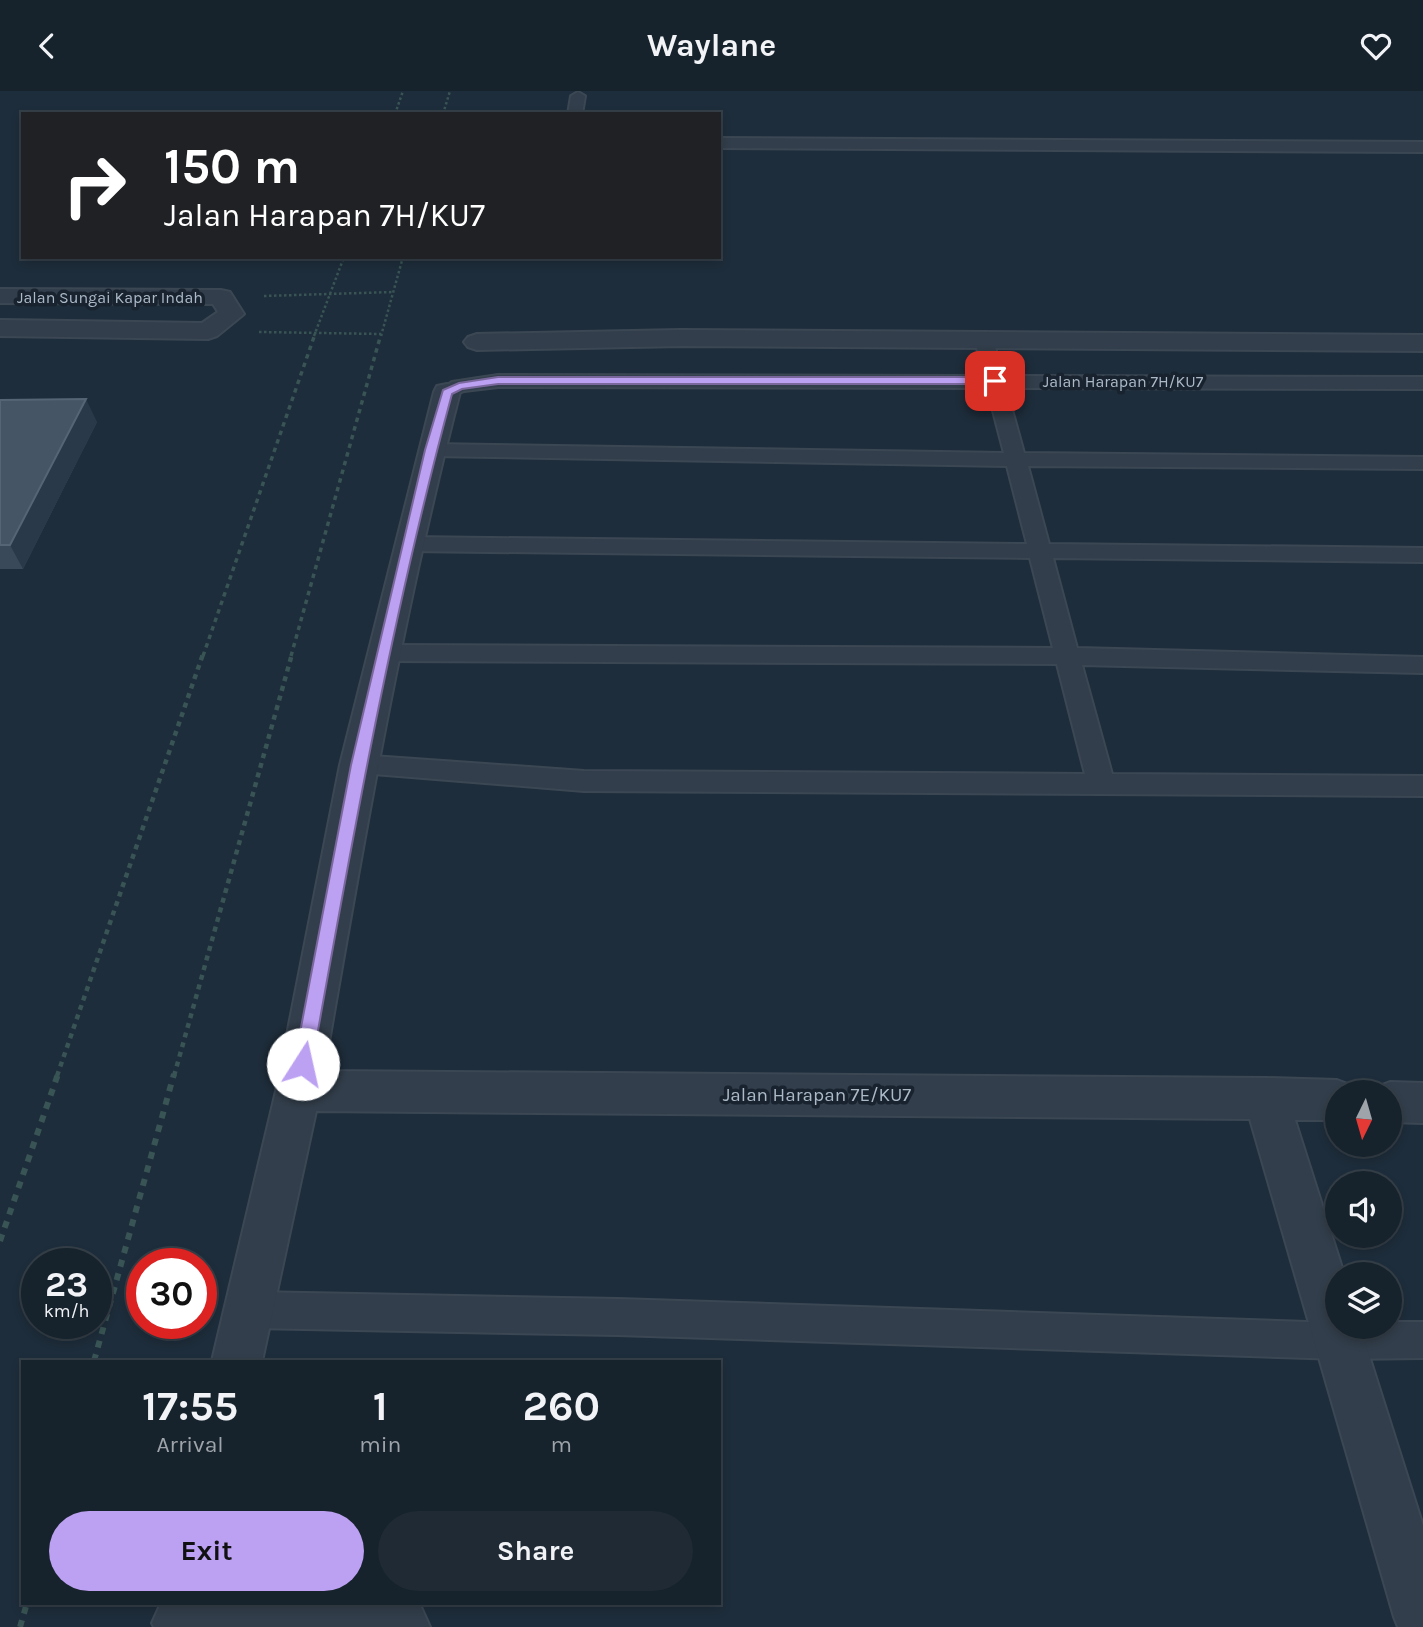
<!DOCTYPE html>
<style>
:root{--surface:#16222c;--page:#1f2a34;--text:#f1f3f6;--muted:#9ea4a9;--line:#353f48;--accent:#bca0f2}
body{margin:0;font-family:Karla,sans-serif;background:var(--page);color:var(--text);height:100vh;display:flex;flex-direction:column;font-size:26px;white-space:nowrap}
*{box-sizing:border-box;margin:0}
p{font-size:23px;color:var(--muted)}
.icon{flex:none;width:38px;height:38px;fill:none;stroke:currentColor;stroke-width:2;stroke-linecap:round;stroke-linejoin:round}
.map{position:relative;flex:1;overflow:hidden}
.panel{position:absolute;left:21px;top:1269px;width:700px;height:245px;display:flex;flex-direction:column;background:var(--surface);border-radius:0px;box-shadow:0 4px 10px #0003,0 0 0 2px var(--line)}
.panel>*{flex:none}
.guide{position:absolute;left:21px;top:21px;width:700px;height:147px;border-radius:0px;box-shadow:0 4px 10px #0003,0 0 0 2px var(--line);background:#202124;color:#fff;overflow:hidden}
.needle{width:46px;rotate:185deg}
.controls{position:absolute;left:1325px;top:989px;display:grid;gap:14px}
.controls a{display:grid;place-items:center;width:77px;height:77px;border-radius:50%;background:var(--surface);box-shadow:0 4px 10px #0003,0 0 0 2px var(--line);font-size:35px}
.speed{position:absolute;left:21px;top:1157px;display:flex;gap:14px;font-size:35px;font-weight:700;text-align:center}
.speed>*{display:grid;place-content:center;width:91px;height:91px;border-radius:50%;background:var(--surface);box-shadow:0 4px 10px #0003,0 0 0 2px var(--line);line-height:1}
.speed small{font-size:18px;font-weight:400}
.speed .limit{border:10px solid #d22;background:#fff;color:#111}
.pin{position:absolute;display:grid;place-items:center;width:60px;height:60px;color:#fff;margin:-30px;border-radius:14px;box-shadow:0 4px 10px #0006}
.me{position:absolute;width:77px;margin:-38px;rotate:10deg;stroke-linejoin:round;filter:drop-shadow(0 0 5px #0008)}
.turn{display:flex;align-items:center;gap:24px;height:147px;padding:0 28px;font-size:32px}
.turn .icon{width:91px;height:91px;stroke-width:2.5}
.turn b{display:block;font-size:49px;line-height:60px}
.eta{display:flex;justify-content:space-evenly;align-items:center;height:119px;text-align:center}
.eta b{font-size:42px;font-weight:700;line-height:49px}
.cta{display:flex;gap:14px;margin-top:auto;padding:14px 28px}
.cta a{flex:1;height:80px;border-radius:42px;background:var(--accent);color:#111;font-size:28px;font-weight:700;line-height:80px;text-align:center}
.cta a+a{background:var(--page);color:var(--text)}
header{display:flex;justify-content:space-between;align-items:center;height:91px;padding:0 28px;background:var(--surface);font-size:32px;font-weight:700}
.map>svg:first-child{display:block}
.lines{fill:none;stroke-linecap:round;stroke-linejoin:round}
.service-casing{stroke:#3c4754;stroke-width:4}
.minor-casing{stroke:#3c4754;stroke-width:4}
.path-far3{stroke:#395454;stroke-width:2.5;stroke-dasharray:2.5 2.5;stroke-linecap:butt}
.path-far2{stroke:#395454;stroke-width:3.5;stroke-dasharray:4.5 4.5;stroke-linecap:butt}
.path-far1{stroke:#395454;stroke-width:4.5;stroke-dasharray:5 5;stroke-linecap:butt}
.path{stroke:#395454;stroke-width:6;stroke-dasharray:7 7;stroke-linecap:butt}
.service{fill:#323e4b;fill-rule:evenodd}
.minor{fill:#323e4b;fill-rule:evenodd}
.wall{fill:#39495a}
.shaded-wall{fill:#293949}
.building{fill:#455566;stroke:#556575;stroke-width:2}
.route{fill:#bca0f2;stroke:#7a689d;stroke-width:2}
.labels{text-anchor:middle;dominant-baseline:central;stroke-width:7;stroke-linejoin:round;paint-order:stroke}
.far-street-label{font-size:16px;fill:#acb9c7;stroke:#18232f}
.street-label{font-size:19px;fill:#acb9c7;stroke:#18232f}
</style>
<header><svg class="icon" aria-label="back" viewBox="0 0 24 24"><path d="M15 5l-7 7 7 7"/></svg>Waylane<svg class="icon" aria-label="heart" viewBox="0 0 24 24"><path d="M12 20l-8-8c-3-5 5-10 8-4 3-6 11-1 8 4z"/></svg></header>
<div class="map">
<svg width="1423" height="1536" viewBox="0 0 1423 1536">
<rect width="100%" height="100%" fill="#1e2d3b"/>
<g class="lines">
<!-- service casing -->
<g class="service-casing">
<path id="service" d="M578,1L585,5L582,23H568L571,5Z
M719,47L1423,51V61L719,57Z
M984,243L993,249L1003,285L1423,286V298L1006,297L1024,362L1423,366V378L1028,375L1049,453L1423,457V471L1053,467L1077,557L1423,566V582L1082,574L1112,683L1423,685V705L584,700L349,681L345,674L349,667L358,664L584,680L1085,683L1057,573L384,570L375,568L372,562L375,556L384,554L1053,557L1030,467L409,460L401,458L398,453L401,448L409,446L1027,453L1007,375L431,365L424,363L421,359L424,355L431,353L1004,362L987,297L498,296L464,300L447,307L437,301L452,291L498,284L984,285L975,249Z
M248,1201L618,1208L1337,1232V1236H1390V1231H1423V1267L1340,1268L618,1244L248,1237L235,1232L230,1219L235,1206Z"/>
</g>
<!-- minor casing -->
<g class="minor-casing">
<path id="minor" d="M0,198L221,199L230,201L244,223L217,245L208,248L0,245V229L202,232L218,221L213,213L0,212Z
M681,239L1423,244V260L681,255L477,259L468,256L464,251L468,246L477,243Z
M447,293L457,295L460,301C402,525 363,753 324,980L1266,987L1337,989L1353,995L1356,1001H1337V1029H1295L1344,1183H1337V1236H1360L1423,1435V1536H1398L1394,1526L1250,1028L316,1020L262,1270H212L276,1000L340,674L434,301L437,295Z
M1390,991L1423,992V1032L1390,1031V1001H1372L1374,997Z
M161,1512H413L421,1516L430,1536H154L152,1532Z"/>
</g>
<!-- path-far3 -->
<path class="path-far3" d="M395,23L403,0
M443,23L450,0
M264,205L393,201
M259,241L381,243
M314,245L344,166
M381,245L403,166"/>
<!-- path-far2 -->
<path class="path-far2" d="M203,565L315,243
M291,565L381,243"/>
<!-- path-far1 -->
<path class="path-far1" d="M57,985L203,563
M174,985L292,563"/>
<!-- path -->
<path class="path" d="M0,1150L58,983
M94,1270L174,983
M20,1536L27,1512"/>
<!-- service -->
<use href="#service" class="service"/>
<!-- minor -->
<use href="#minor" class="minor"/>
</g>
<!-- wall -->
<path class="wall" d="M0,309L97,331L23,478H0Z"/>
<!-- shaded-wall -->
<path class="shaded-wall" d="M86,308L97,331L23,478L10,454Z"/>
<!-- building -->
<path class="building" d="M86,308L10,454H0V309Z"/>
<!-- route -->
<path class="route" d="M498,286H995L1001,290L995,293H498L462,298L452,303C392,524 352,749 312,973L309,979L303,981L296,979L294,973L351,674L425,359L443,299L459,292Z"/>
<g class="labels">
<!-- far-street labels -->
<g class="far-street-label">
<text x="110" y="206">Jalan Sungai Kapar Indah</text>
<text x="1123" y="290">Jalan Harapan 7H/KU7</text>
</g>
<!-- street labels -->
<g class="street-label">
<text x="817" y="1004">Jalan Harapan 7E/KU7</text>
</g>
</g>
</svg>
<div class="controls">
<a><svg class="needle" viewBox="-14 -14 28 28"><path d="M0-13l5 13h-10z" fill="#e53935"/><path d="M0 13l5-13h-10z" fill="#9ea4a9"/></svg></a>
<a><svg class="icon" aria-label="sound" viewBox="0 0 24 24"><path d="M4 9h4l5-4v14l-5-4H4zM17 9q2 3 0 6"/></svg></a>
<a><svg class="icon" aria-label="layers" viewBox="0 0 24 24"><path d="M12 4l9 5-9 5-9-5zM3 14l9 5 9-5"/></svg></a>
</div>
<div class="speed"><div>23<small>km/h</small></div><div class="limit">30</div></div>
<div class="pin" style="left:995px;top:290px;background:#d93025"><svg class="icon" aria-label="arrive" viewBox="0 0 24 24"><path d="M6 21V4h12l-3 4 3 4H6"/></svg></div>
<svg class="me" style="left:303px;top:973px" viewBox="-20 -20 40 40"><circle r="19" fill="#fff"/><path d="M0-13L10 11 0 6-10 11z" fill="#bca0f2"/></svg>
<div class="guide">
<div class="turn"><svg class="icon" aria-label="right" viewBox="0 0 24 24"><path d="M7 20v-9h11M14 6l5 5-5 5"/></svg><div><b>150 m</b>Jalan Harapan 7H/KU7</div></div>
</div>
<section class="panel">
<div class="eta">
<div><b>17:55</b><p>Arrival</p></div>
<div><b>1</b><p>min</p></div>
<div><b>260</b><p>m</p></div>
</div>
<div class="cta"><a>Exit</a><a>Share</a></div>
</section>
</div>
